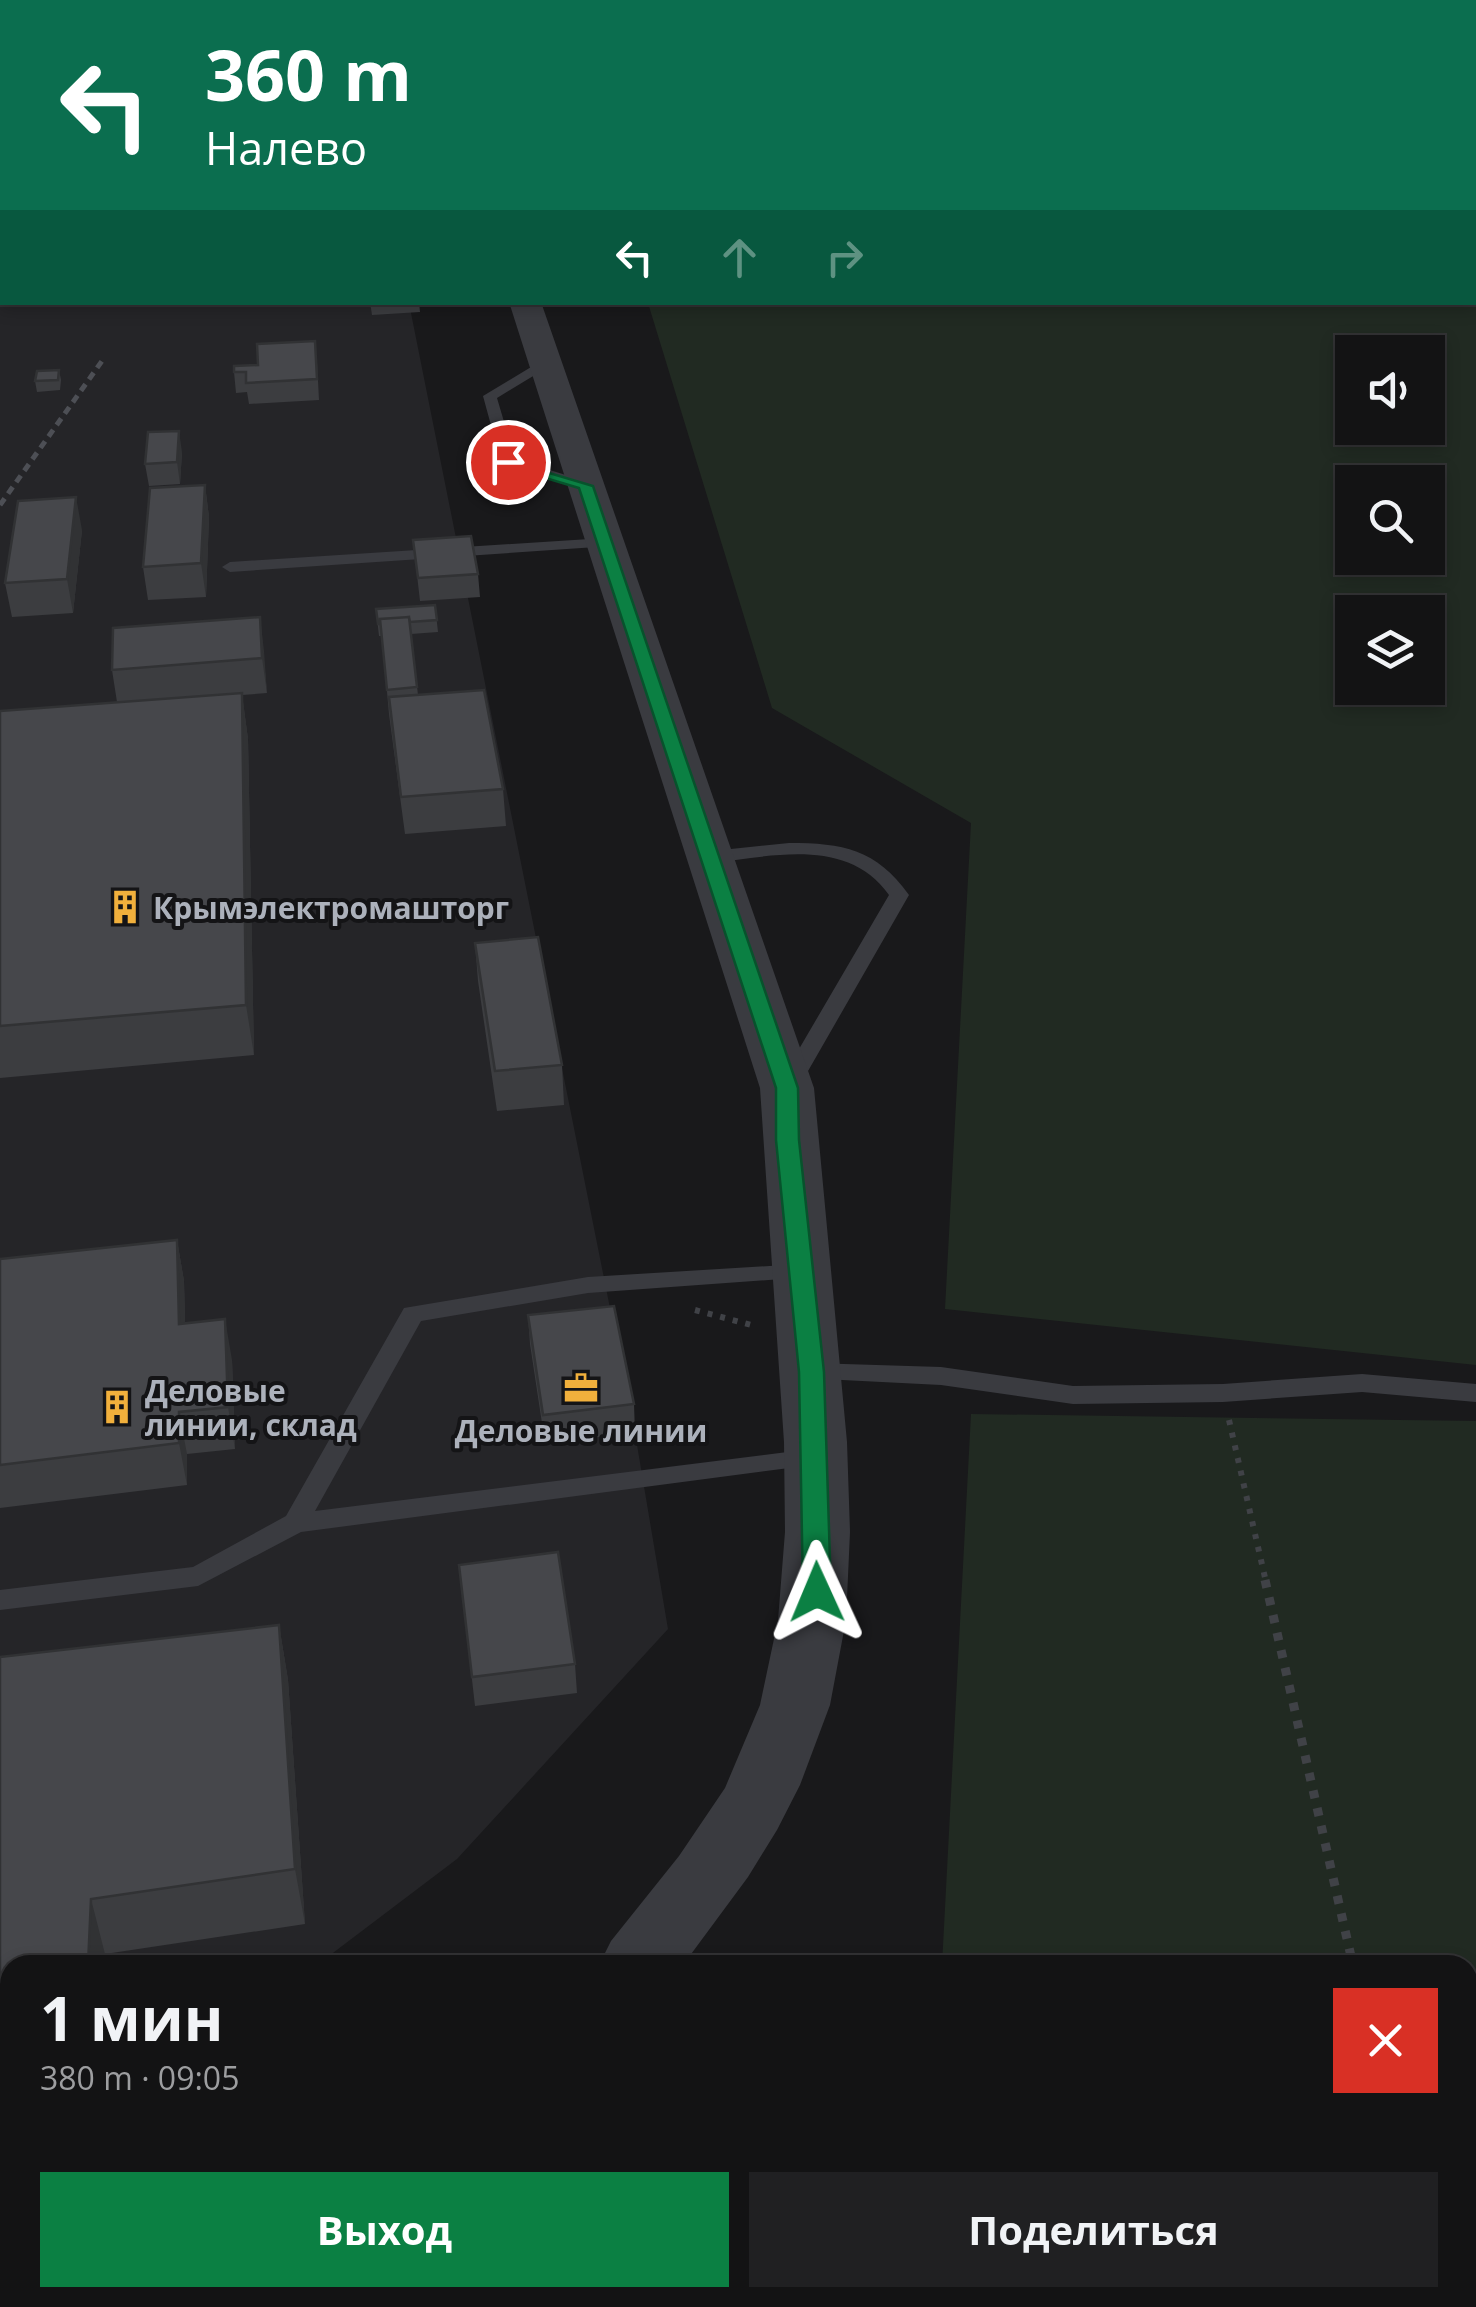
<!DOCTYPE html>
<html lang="ru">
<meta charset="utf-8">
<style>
:root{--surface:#131314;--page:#202022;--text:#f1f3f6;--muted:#9d9ea0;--line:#323234;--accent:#0b8043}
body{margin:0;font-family:"Open Sans",sans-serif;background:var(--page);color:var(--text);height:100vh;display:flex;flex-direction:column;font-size:38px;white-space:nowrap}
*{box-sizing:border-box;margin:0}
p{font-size:32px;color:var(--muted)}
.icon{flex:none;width:55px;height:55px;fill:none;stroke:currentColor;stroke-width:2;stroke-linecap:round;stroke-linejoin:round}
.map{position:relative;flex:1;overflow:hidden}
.sheet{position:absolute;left:0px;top:1955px;width:1478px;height:352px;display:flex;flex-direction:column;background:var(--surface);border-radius:30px 30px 0 0;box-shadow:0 5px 15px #0003,0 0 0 2px var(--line)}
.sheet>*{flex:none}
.banner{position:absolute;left:0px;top:0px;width:1478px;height:305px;box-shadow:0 5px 15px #0003,0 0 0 2px var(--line);background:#0b6e4f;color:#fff;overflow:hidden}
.tools{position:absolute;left:1335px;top:335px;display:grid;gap:20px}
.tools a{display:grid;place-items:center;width:110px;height:110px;border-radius:0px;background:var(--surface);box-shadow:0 5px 15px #0003,0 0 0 2px var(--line);font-size:50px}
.pin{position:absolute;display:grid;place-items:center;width:85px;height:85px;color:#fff;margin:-42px;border:5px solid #fff;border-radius:50%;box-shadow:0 2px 10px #0007}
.me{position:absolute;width:110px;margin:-55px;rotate:359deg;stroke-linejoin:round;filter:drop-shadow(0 0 8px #0008)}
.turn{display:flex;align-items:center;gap:35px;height:210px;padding:0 40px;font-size:45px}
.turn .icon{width:130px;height:130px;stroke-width:2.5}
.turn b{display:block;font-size:70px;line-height:85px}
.lanes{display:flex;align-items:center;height:95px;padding:0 40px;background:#0003;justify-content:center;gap:50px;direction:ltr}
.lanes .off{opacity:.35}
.round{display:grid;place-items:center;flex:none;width:105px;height:105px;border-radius:0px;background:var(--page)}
.head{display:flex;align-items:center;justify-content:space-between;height:170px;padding:0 40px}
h1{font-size:60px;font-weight:700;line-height:75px}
.action{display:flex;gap:20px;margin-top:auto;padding:20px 40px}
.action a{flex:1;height:115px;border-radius:0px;background:var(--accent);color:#fff;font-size:40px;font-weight:700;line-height:115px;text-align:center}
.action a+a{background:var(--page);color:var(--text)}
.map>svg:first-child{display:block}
.built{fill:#252528}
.green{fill:#212a22;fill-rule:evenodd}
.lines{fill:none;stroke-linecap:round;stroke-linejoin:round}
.path-far1{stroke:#404247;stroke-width:6;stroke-dasharray:5 8;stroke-linecap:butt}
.path{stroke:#404247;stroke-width:9;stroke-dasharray:8 10;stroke-linecap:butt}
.service{fill:#3a3b40;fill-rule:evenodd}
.tertiary{fill:#3a3b40;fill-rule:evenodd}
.rail{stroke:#4d4f55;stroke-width:5;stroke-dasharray:8 6;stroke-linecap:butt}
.wall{fill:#3c3d40}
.shaded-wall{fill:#313234}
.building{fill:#46474b;stroke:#313234;stroke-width:2.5}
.route{fill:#0b8043;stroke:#07532c;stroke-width:2.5}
.labels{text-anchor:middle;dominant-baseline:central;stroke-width:8;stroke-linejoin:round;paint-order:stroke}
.poi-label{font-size:30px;font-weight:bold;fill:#acb1bb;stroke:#141416;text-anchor:start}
</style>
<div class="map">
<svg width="1476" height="2307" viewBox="0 0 1476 2307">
<rect width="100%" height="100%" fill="#19191b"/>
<!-- built -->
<path class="built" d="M0,7L2,302L409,303L635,1433L668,1629L457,1859L317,1965H10V2113L0,2117Z"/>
<!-- green -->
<path class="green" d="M1476,257V1365L945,1309L971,823L772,708L648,303L1475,302ZM1352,352H1428V428H1352ZM1352,482H1428V558H1352ZM1352,612H1428V688H1352Z
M971,1414L1476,1421V2307L925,2305L926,2298H1468V1965H942Z"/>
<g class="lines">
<!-- path-far1 -->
<path class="path-far1" d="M695,1310L755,1326
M1229,1420L1266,1582"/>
<!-- path -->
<path class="path" d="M1265,1580L1353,1965
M1468,2069H1476
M738,2298L892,2307
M1434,2298L1436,2307
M562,2307L627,2298"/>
<!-- service -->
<path class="service" d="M419,0H435L437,2H418Z
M746,0H858L745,2Z
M1293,0H1304L1306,2H1295Z
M1475,134H1476V140H1475Z
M541,361L553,364L497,398L515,459L591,483V489H581L501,462L483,396Z
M605,538L613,543L611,546L230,572L222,567L230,562Z
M789,843C843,843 876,849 909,895L800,1085L789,1092L778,1085L889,895C848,837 773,856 712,863L702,857L712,851Z
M801,1264L813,1272L809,1277L588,1293L421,1321L315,1511L811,1449L820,1452L824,1458L820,1464L301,1532L198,1586L0,1610V1590L193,1567L286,1516L404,1308L588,1277Z
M812,1363L941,1367L1073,1386L1223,1384L1362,1374L1476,1384V1402L1362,1392L1223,1402L1073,1404L941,1385L803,1378L800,1372L803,1366Z
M213,2298H248L250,2307H214Z
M304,2298H339L340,2307H304Z"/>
<!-- tertiary -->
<path class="tertiary" d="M410,0H434L435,2H412Z
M509,302H541L814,1088L847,1442L850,1532L846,1620L830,1705L800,1785L777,1830L748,1877L683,1965H599L611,1941L679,1856L725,1788L760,1705L778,1620L785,1532L784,1442L760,1088Z
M67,2298H174L170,2307H63Z"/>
<!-- rail -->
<path class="rail" d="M0,505L102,361"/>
</g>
<!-- wall -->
<path class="wall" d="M0,0H15L16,2H2V48H0Z
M244,0H348V2H245Z
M1361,0H1437L1363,2Z
M370,302H419L420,312L372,315Z
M317,362L319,400L249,404L247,392L236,393L234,372L258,365Z
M59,370L61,380L60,390L37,392L35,381Z
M182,452L180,484L149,486L145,464Z
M205,485L209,517L206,597L148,600L143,567Z
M82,530L73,613L12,617L5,583Z
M413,540L478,574L480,597L420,601Z
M435,605L438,632L411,634L418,695L503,789L506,826L405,834L389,714L382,636H379L376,609Z
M260,617L267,693L242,695L248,739L254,1055L0,1078V711L117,702L112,670Z
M475,943L562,1065L564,1105L497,1111L478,981Z
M177,1240L184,1281L185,1323L232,1360L235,1449L187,1454V1485L0,1508V1259Z
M528,1315L634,1404L635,1433L545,1443L530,1344Z
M459,1565L575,1664L577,1693L475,1706Z
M279,1625L288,1680L305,1924L105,1954L10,1965V2056L0,2058V1657Z"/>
<!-- shaded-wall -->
<path class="shaded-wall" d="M179,431L182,452L180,484L177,462Z
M205,485L209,517L206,597L201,563Z
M76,497L82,530L73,613L67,579Z
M260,617L264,651L267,693L262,658Z
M242,693L248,739L254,1055L246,1005Z
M177,1240L184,1281L186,1366L179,1324Z
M225,1319L232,1360L235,1449L228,1407Z
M179,1412L187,1454V1485L179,1443Z
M279,1625L288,1680L305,1924L295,1869Z
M91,1899L105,1954L104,1965H88Z"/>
<!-- building -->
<path class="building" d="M0,0H13V2H2V17H0Z
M135,0H163V2H135Z
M261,0H322L263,2H261Z
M315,341L317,379L246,383V372H234V366L258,365L257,344Z
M59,370L58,380L35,381L37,371Z
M179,431L177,462L145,464L148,432Z
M205,485L201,563L143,567L150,488Z
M76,497L67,579L5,583L18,501Z
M471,536L478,574L418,578L413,540Z
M435,605L437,620L410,622L409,617L380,619V624H378L376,609Z
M260,617L262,658L112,670L113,628Z
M409,617L417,687L387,690L380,619Z
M484,690L503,789L401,797L389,697Z
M242,693L246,1005L0,1026V711Z
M538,937L562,1065L495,1071L475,943Z
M177,1240L179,1324L225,1319L228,1407L179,1412V1443L0,1465V1259Z
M614,1306L634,1404L543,1415L528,1315Z
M558,1552L575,1664L472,1677L459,1565Z
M279,1625L295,1869L91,1899L88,1965H10V1999L0,2001V1657Z"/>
<!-- route -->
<path class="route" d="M502,459L593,486L798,1088L799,1140L824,1372L831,1592L827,1599L817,1602L807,1599L803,1592L799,1372L776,1140V1088L579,488L502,465Z"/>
<!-- icons -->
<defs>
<g id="building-bare" transform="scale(2.7)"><path d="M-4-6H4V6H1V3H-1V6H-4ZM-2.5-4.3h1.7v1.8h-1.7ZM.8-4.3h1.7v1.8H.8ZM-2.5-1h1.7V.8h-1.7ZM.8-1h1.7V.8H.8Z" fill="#f1b03c" stroke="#141416" stroke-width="2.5" paint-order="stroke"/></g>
<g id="office-bare" transform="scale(2.7)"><path d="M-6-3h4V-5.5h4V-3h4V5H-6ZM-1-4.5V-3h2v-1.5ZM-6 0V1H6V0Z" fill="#f1b03c" stroke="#141416" stroke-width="2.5" paint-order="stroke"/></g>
</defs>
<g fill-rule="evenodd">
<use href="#building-bare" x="125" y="907"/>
<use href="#office-bare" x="581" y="1388"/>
<use href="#building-bare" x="117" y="1407"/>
</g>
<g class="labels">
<!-- poi labels -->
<g class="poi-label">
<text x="153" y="907">Крымэлектромашторг</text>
<text x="145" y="1390">Деловые<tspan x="145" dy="34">линии, склад</tspan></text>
<text x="581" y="1430" text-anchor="middle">Деловые линии</text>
</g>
</g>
</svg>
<div class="tools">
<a><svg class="icon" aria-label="sound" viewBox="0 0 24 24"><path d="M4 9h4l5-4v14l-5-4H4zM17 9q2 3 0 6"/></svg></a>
<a><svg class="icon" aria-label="search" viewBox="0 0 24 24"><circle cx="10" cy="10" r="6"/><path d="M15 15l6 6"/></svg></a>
<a><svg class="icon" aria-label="layers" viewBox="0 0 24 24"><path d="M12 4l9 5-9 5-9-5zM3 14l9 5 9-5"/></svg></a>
</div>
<div class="pin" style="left:508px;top:462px;background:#d93025"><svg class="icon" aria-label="arrive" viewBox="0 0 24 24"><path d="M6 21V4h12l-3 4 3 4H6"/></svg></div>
<svg class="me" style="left:817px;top:1592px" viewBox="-20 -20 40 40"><path d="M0-17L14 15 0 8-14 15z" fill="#0b8043" stroke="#fff" stroke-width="4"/></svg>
<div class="banner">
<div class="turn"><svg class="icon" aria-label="left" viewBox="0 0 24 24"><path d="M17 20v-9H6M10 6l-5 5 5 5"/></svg><div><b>360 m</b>Налево</div></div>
<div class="lanes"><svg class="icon" aria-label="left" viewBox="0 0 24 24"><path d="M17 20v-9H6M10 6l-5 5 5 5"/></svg><svg class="icon off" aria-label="ahead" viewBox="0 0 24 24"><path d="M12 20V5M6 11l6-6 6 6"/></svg><svg class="icon off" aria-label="right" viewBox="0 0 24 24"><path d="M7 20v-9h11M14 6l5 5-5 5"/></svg></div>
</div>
<section class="sheet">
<div class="head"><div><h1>1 мин</h1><p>380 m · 09:05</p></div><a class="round" style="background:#d93025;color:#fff"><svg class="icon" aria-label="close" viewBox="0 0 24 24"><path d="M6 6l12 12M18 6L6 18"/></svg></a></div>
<div class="action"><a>Выход</a><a>Поделиться</a></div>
</section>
</div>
